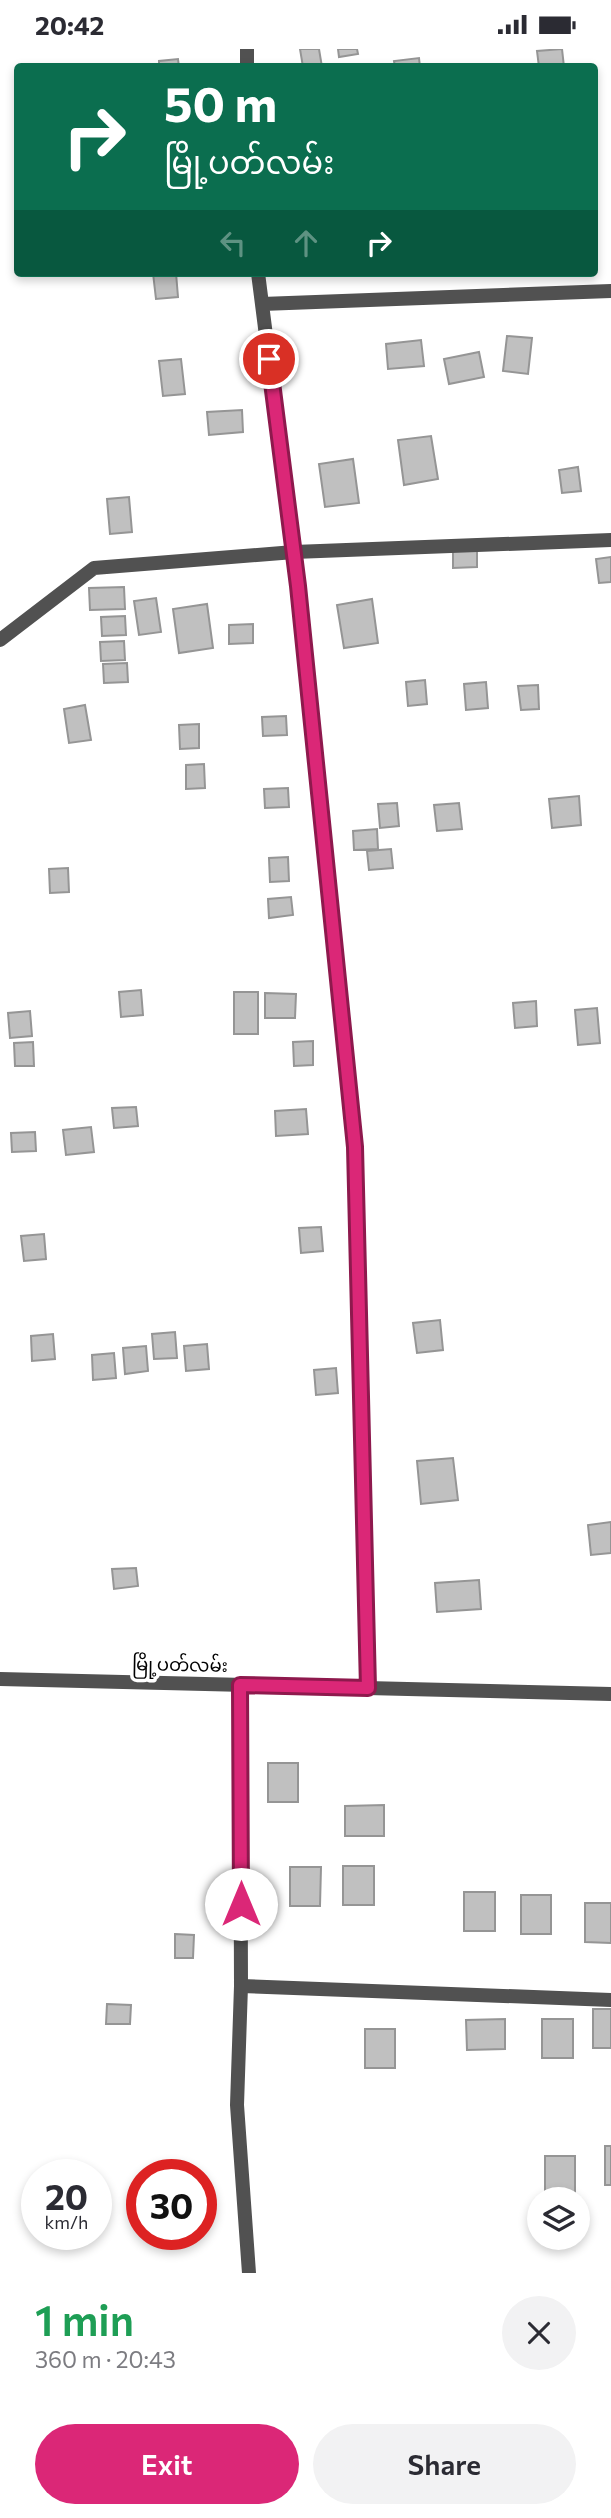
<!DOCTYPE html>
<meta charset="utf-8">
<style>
:root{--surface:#fff;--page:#f2f2f3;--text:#2b2b33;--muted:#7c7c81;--accent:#db2777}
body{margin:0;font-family:Commissioner,"Noto Sans Myanmar",sans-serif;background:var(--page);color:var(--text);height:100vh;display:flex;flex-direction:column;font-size:26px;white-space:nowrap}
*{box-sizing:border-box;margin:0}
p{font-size:23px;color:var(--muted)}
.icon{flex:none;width:38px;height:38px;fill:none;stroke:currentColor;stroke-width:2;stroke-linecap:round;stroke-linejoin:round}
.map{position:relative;height:2224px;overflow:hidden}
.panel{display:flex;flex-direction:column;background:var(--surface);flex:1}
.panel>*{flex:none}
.top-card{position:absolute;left:14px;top:14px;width:584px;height:214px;border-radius:7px;box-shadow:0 4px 10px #0003;background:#0b6e4f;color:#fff;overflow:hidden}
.tools{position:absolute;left:527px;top:2138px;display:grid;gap:14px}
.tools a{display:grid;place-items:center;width:63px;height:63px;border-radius:50%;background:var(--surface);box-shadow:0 4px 10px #0003;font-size:35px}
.speed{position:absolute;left:21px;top:2110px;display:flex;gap:14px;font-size:35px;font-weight:700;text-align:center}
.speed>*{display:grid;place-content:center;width:91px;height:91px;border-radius:50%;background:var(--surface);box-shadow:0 4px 10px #0003;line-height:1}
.speed small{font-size:18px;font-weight:400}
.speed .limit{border:10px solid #d22;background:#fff;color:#111}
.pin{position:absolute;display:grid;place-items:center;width:60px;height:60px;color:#fff;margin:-30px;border:4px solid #fff;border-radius:50%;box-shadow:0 2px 7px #0007}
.me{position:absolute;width:77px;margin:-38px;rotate:0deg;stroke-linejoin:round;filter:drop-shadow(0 0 5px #0008)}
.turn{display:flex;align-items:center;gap:24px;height:147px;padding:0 35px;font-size:32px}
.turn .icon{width:91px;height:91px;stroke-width:2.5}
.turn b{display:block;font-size:49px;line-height:60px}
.lanes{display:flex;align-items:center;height:66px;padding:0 35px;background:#0003;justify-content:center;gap:35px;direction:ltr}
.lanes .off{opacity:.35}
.round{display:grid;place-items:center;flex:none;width:74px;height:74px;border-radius:37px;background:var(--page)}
.head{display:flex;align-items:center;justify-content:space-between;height:119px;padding:0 35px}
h1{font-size:42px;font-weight:600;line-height:52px;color:#1e9e55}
.button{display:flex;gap:14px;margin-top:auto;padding:14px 35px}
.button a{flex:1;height:80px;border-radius:42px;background:var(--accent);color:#fff;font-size:28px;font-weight:600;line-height:80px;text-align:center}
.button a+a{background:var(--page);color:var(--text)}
.status{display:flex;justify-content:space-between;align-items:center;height:49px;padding:0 35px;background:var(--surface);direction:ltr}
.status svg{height:19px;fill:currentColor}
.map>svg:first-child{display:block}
.building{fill:#c0c0c0;stroke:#959595;stroke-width:2}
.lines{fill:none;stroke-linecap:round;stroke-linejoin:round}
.minor{stroke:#515151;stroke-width:14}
.route-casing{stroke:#8e194d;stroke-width:18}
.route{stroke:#db2777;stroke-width:12}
.labels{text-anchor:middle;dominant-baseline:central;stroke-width:7;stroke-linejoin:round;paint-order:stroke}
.street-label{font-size:18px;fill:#000;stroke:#fff}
</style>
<div class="status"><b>20:42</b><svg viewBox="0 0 49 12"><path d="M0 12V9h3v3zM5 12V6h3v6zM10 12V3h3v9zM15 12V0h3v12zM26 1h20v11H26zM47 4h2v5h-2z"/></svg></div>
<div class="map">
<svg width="611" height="2224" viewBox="0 0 611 2224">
<rect width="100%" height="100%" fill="#fff"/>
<!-- building -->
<path class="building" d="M300,0H319L322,18H303Z
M338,0H357L358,5L339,8Z
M562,0L564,18H539L537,2Z
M419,9L420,18H395L394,12Z
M178,10L179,18H159V12Z
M153,224H176L178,248L156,250Z
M507,287L532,289L528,325L503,322Z
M421,291L424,317L388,320L386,295Z
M479,303L484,328L449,335L444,310Z
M181,310L185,345L163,347L159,312Z
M242,361L243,383L209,386L207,363Z
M431,387L438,430L404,436L398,391Z
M353,410L359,454L325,458L319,415Z
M578,418L581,442L562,444L559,421Z
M129,448L132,483L110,485L107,450Z
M477,499V518L453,519V500Z
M611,508V533L599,534L596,510Z
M124,538L125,560L90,561L89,539Z
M156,549L161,583L139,586L134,552Z
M372,550L378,594L344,599L337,556Z
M207,555L213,599L179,604L173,560Z
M125,567L126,586L102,587L101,568Z
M253,575V594L229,595V576Z
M124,592L125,611L101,612L100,593Z
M127,614L128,633L104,634L103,615Z
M425,631L427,655L408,657L406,633Z
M486,633L488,659L466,661L464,635Z
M538,636L539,660L521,661L518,637Z
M85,656L91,691L69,694L64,660Z
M286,667L287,686L263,687L262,668Z
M199,675V699L180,700L179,676Z
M204,715L205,739L186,740V716Z
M288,739L289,758L265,759L264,740Z
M579,747L581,776L552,779L549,750Z
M397,754L399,777L380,779L378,755Z
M459,754L462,780L437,782L434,756Z
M377,780L378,800L354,801L353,782Z
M391,800L393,819L369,821L367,802Z
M288,808L289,832L270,833L269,809Z
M68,819L69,843L50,844L49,820Z
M291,848L293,866L269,869L268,850Z
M141,941L143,966L121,968L119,943Z
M234,943H258V985H234Z
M265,944L296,945L295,969H265Z
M536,952L537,977L515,979L513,954Z
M597,959L600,994L578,996L575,961Z
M30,962L32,987L10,989L8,964Z
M313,992V1016L294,1017L293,993Z
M33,993L34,1017H15L14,994Z
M136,1058L138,1077L114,1079L112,1059Z
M306,1060L308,1085L276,1087L275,1062Z
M91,1078L94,1103L66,1106L63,1081Z
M35,1083L36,1102L12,1103L11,1084Z
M321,1178L323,1202L301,1204L299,1179Z
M44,1185L46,1210L24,1212L21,1187Z
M440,1271L443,1301L417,1304L413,1274Z
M175,1283L177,1309L154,1310L152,1285Z
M53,1285L55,1310L32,1312L31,1287Z
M207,1295L209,1320L186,1322L184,1297Z
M146,1297L148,1322L125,1325L123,1299Z
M114,1304L116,1329L93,1331L92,1306Z
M336,1319L338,1344L316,1346L314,1321Z
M453,1409L458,1451L421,1455L417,1412Z
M611,1473V1504L591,1506L588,1476Z
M136,1519L138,1537L114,1540L112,1520Z
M479,1531L481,1560L437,1563L435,1534Z
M268,1714H298V1753H268Z
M384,1756V1787H345V1757Z
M343,1817H374V1856H343Z
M290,1818H321L320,1857H290Z
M464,1843H495V1882H464Z
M521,1846H551V1885H521Z
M585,1854H611V1894L585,1893Z
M175,1885L194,1886L193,1909H175Z
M107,1955L131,1956L130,1975H106Z
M593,1960H611V1999H593Z
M505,1970V2000L467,2001L466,1971Z
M542,1970H573V2009H542Z
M365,1980H395V2019H365Z
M605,2097H611V2136H605Z
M545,2107H575V2147L545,2146Z"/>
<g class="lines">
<!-- minor -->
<path class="minor" d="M247,0V18
M258,224L298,537L355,1098L368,1639
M262,255L611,242
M0,591L94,519L294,503L611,491
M0,1630L611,1645
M240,1636L241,1937L237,2056L249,2224
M241,1937L611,1951"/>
</g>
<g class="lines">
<!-- route casing -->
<g class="route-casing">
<path id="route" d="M241,1855L240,1636L368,1639L355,1098L298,537L269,310"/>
</g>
<!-- route -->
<use href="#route" class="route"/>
</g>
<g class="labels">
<!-- street labels -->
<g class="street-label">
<text transform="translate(180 1615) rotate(1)">မြို့ပတ်လမ်း</text>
</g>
</g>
</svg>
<div class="tools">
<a><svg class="icon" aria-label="layers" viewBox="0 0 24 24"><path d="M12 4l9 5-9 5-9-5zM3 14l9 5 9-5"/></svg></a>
</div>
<div class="speed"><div>20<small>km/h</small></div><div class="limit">30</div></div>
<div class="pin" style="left:269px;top:310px;background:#d93025"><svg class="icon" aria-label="arrive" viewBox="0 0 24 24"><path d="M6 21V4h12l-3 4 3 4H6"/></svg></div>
<svg class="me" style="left:241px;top:1855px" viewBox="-20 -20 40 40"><circle r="19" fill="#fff"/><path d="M0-13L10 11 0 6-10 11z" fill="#db2777"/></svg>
<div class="top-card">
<div class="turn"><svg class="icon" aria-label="right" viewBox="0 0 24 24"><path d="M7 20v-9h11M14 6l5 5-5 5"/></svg><div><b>50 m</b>မြို့ပတ်လမ်း</div></div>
<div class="lanes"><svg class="icon off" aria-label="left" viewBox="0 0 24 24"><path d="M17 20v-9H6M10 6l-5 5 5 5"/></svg><svg class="icon off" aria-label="ahead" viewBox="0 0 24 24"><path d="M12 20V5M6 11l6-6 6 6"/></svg><svg class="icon" aria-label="right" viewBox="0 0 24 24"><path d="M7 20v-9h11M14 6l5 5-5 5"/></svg></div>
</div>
</div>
<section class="panel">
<div class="head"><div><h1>1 min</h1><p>360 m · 20:43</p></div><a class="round"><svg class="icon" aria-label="close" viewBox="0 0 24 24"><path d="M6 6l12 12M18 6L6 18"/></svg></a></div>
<div class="button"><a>Exit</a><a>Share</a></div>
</section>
